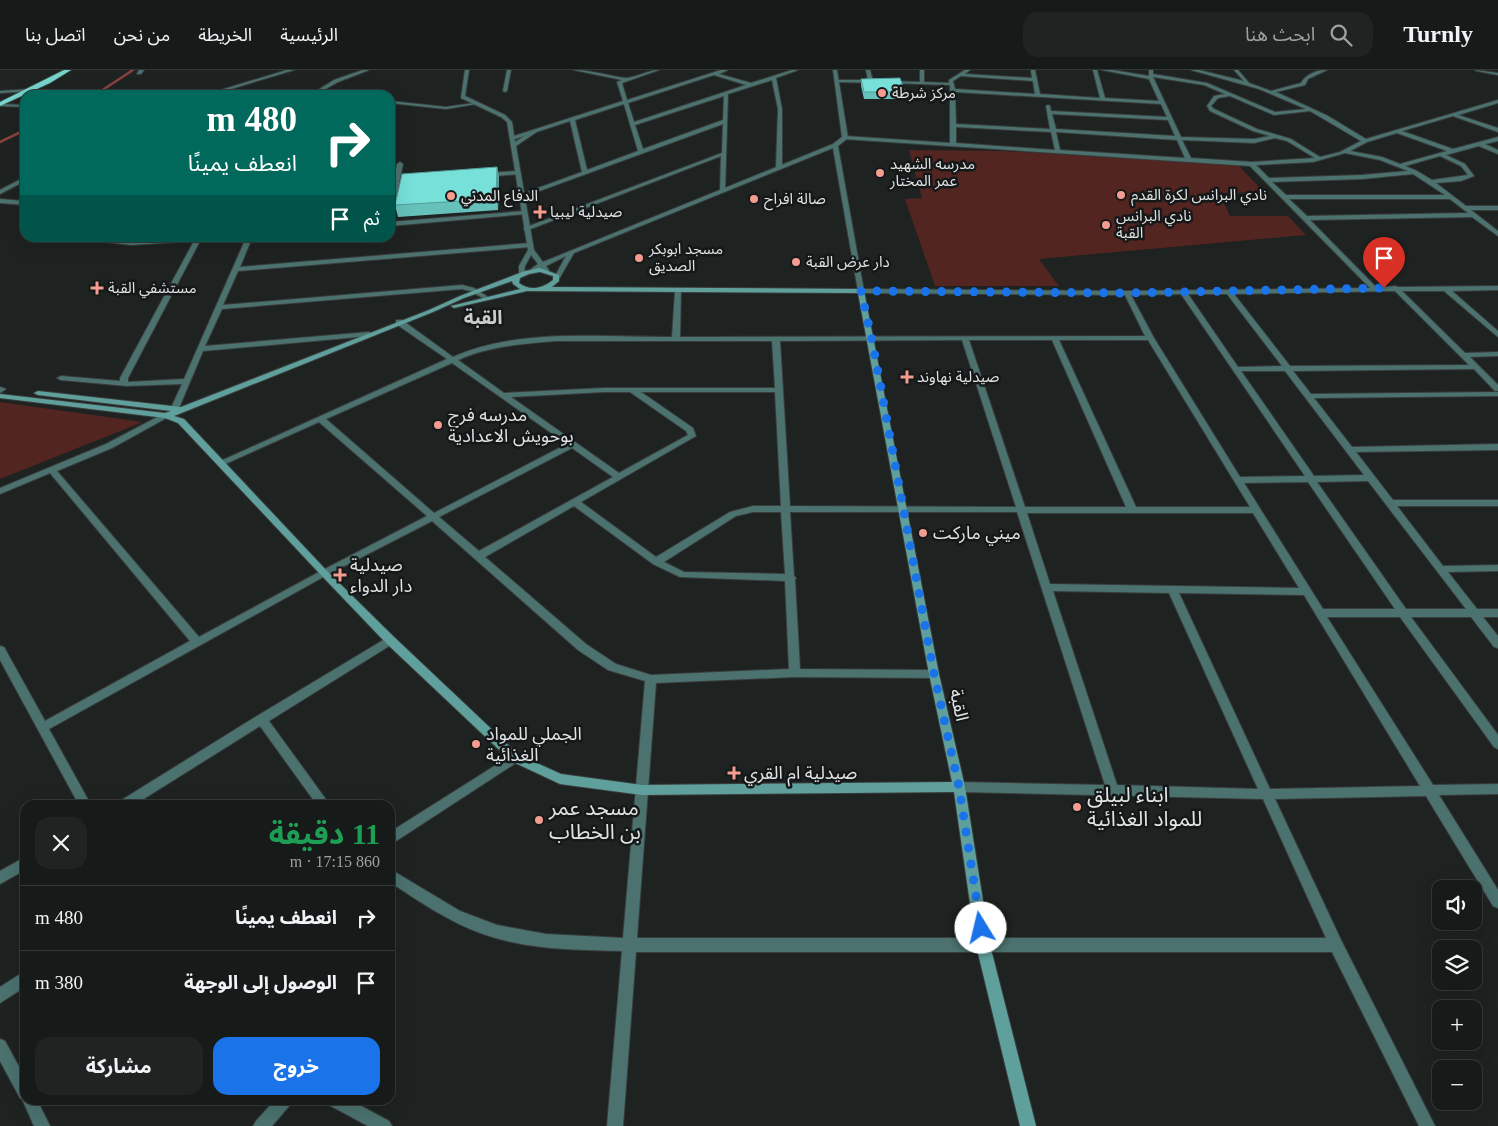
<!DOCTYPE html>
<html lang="ar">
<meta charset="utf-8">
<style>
:root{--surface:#161a19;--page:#1f2322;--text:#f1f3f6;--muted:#9ea1a2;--line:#353838;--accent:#1a73e8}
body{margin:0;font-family:"Times New Roman","Noto Sans Arabic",serif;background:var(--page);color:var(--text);direction:rtl;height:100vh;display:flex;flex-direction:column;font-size:19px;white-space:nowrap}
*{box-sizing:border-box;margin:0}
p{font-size:16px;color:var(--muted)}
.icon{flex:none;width:28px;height:28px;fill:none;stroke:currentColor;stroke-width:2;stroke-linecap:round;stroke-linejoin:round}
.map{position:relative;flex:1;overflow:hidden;direction:ltr}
.sheet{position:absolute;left:20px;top:730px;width:375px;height:305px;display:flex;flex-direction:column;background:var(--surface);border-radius:15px;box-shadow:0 5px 20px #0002,0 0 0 1px var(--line);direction:rtl}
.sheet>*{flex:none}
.banner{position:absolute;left:20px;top:20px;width:375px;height:152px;border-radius:15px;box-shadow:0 5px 20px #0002,0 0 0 1px var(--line);direction:rtl;background:#00695c;color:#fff;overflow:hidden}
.buttons{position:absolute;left:1432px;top:810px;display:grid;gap:10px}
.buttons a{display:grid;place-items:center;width:50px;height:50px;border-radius:10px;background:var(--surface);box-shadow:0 5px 20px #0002,0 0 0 1px var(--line);font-size:25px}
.pin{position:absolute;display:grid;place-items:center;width:42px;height:42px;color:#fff;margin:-51px -21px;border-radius:50% 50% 50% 0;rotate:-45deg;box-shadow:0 0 5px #0007}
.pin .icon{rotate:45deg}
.me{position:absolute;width:55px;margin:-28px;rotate:351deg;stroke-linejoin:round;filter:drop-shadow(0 0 4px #0008)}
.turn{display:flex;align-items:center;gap:18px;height:105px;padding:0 15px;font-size:22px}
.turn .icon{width:65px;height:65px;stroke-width:2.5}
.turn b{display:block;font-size:35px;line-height:42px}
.then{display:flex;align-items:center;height:48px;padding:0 15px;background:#0003;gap:10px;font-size:19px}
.round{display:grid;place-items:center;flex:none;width:52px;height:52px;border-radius:15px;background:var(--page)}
.overview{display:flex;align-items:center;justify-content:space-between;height:85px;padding:0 15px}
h1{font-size:30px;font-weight:700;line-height:38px;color:#1e9e55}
.button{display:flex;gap:10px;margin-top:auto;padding:10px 15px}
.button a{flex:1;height:58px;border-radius:15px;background:var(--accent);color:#fff;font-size:20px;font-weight:700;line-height:58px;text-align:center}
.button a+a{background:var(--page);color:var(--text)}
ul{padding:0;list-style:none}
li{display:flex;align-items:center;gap:15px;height:65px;padding:0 15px;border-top:1px solid var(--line)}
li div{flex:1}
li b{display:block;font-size:19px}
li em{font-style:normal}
header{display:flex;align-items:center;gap:30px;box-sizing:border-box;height:70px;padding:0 25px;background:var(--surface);border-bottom:1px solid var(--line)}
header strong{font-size:24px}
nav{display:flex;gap:28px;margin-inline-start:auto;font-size:18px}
.search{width:350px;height:45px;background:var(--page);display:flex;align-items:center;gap:12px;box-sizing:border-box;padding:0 18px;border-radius:15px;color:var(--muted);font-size:19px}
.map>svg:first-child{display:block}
.green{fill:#522520}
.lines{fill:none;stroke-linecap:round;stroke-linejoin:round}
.stream{stroke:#8a423b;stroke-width:2.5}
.minor-casing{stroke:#393d3c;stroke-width:2}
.tertiary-casing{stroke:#393d3c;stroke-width:2}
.secondary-casing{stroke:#393d3c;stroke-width:2}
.trunk-casing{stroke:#393d3c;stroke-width:2}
.minor{fill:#4b726f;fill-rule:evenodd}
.tertiary{fill:#4b726f;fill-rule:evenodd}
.secondary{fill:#60a09c;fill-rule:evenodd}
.trunk{fill:#76d4ce;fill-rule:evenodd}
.wall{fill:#66c1bb}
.shaded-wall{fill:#539d98}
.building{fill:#77e0d9;stroke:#539d98}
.route{stroke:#1a73e8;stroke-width:9;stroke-dasharray:0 16.2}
.poi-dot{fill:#f59c91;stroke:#151818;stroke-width:2}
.labels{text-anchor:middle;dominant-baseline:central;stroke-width:5;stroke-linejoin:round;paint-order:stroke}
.far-poi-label{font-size:15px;fill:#e1e3e3;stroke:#151818;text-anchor:start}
.poi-label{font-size:18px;fill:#e1e3e3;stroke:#151818;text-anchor:start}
.street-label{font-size:18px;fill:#e1e3e3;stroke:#151818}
.far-district-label{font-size:19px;font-weight:bold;fill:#c9cecd;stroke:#151818}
.near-poi-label{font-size:21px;fill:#e1e3e3;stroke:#151818;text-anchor:start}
</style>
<header>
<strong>Turnly</strong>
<div class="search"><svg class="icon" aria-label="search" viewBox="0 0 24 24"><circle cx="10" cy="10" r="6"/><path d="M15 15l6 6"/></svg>ابحث هنا</div>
<nav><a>الرئيسية</a><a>الخريطة</a><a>من نحن</a><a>اتصل بنا</a></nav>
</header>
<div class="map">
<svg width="1498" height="1056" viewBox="0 0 1498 1056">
<rect width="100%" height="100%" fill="#1e2221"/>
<!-- green -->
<path class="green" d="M909,80L1003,81L1238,95L1264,122L1219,123L1230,146H1288L1306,165L1039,189L1059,216H935L905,129L922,128Z
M0,332L143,352L0,409Z"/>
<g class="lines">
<!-- stream -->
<path class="stream" d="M95,25L133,0
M0,72L25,60"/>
<!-- minor casing -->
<g class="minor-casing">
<path id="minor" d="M139,0H144L141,4H137Z
M287,0H294L211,25H204Z
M363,0H369L338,12L315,25H310L334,10Z
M507,0H511L507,21L505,22L503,21Z
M574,0C591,0 608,6 625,8C636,8 648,0 659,0L622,13L627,30L721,0H728L719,4L751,13L792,0H798L776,8L782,39V97L779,99L776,97L778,39L772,10L728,24L725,122L720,121L721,86L528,160H524V158L722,83L723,54L523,127H519V125L582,102L570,51L515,69H511V67L623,31L617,12L622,10ZM714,5L746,15L634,52L628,33ZM724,26L723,50L643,79L635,55ZM624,34L638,81L587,100L575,50Z
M866,0H870L873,11H877V13L837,12L835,11L837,10H868Z
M920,0H924V12L949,13V10L965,0H970L965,4L1032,8L1031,0H1035L1040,24L1100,28L1093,0H1097L1105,28L1159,31L1149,9L1102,0H1112L1149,6V0H1153V4L1207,13L1275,42L1306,39L1259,19L1191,0H1199L1244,11L1234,0H1238L1249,13L1271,21L1301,13C1306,4 1317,0 1327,0L1308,9L1305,15L1276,22L1328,46L1366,69L1498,30V33L1458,45L1498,58V62L1453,46L1402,61L1453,79L1498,67V71L1485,74L1498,80V84L1479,76L1446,85L1465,94L1474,106L1461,111L1436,113L1466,136H1498V140H1471L1498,161V166L1472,147L1310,150L1377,218L1395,216L1398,217L1498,216V220L1452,221L1498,261V267L1444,221H1402L1465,283L1498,282V286L1470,287L1498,315V321H1495L1474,299L1293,301L1311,324L1498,322V326L1314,328L1352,377L1498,374V380L1356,382L1393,430H1498V436H1397L1443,496L1498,495V501L1448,502L1477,539H1498V547H1483L1498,566V578L1494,577L1471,547H1411L1498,665V679L1494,677L1400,547H1327L1433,715L1498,714V724L1439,725L1498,820V838L1493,836L1426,726L1275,729L1341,870L1435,1056H1419L1332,882H636L623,1056H607L622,881C576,880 528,880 483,864C449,852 420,832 390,812V799L460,841L497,855L546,864L623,868L645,611L608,600L578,580L432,451L327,505L49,659L91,735H79L0,590V576L4,577L45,651L190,571L50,403L0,424V418L106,374L163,344H169L170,346L112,378L57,401L199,567L321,501L427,446L319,352L223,395L220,396L216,393L447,289L396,254V250H402L453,287C516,258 604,267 672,267L675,221L678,219L681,221L680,267L1145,266L1125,225L861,223L858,221L861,219L1127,221L1370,218L1250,96L843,69L845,66L950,73V15L889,13L887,12L889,11L920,12ZM961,6L1033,11L1035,24L955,19L953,11ZM1153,7L1204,15L1225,24L1214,26L1207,36L1210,41L1253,61L1270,66L1254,69L1181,67ZM955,22L1161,34L1167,47L1051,41L1050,36L1048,35L1046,36L1050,59L956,54ZM1230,26L1274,45L1310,41L1361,71L1340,82L1320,87L1291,69L1257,59L1214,39L1211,36L1218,28ZM1052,44L1168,50L1175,66L1056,59ZM956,57L1051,62L1055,80L956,73ZM1056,62L1177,70L1185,88L1060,80ZM1397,63L1447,81L1400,94L1382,87L1350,81L1367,72ZM1275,68L1287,71L1315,88L1252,92L1191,88L1182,70L1254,73ZM1345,83L1380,90L1408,101L1362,105L1269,108L1256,95L1313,92ZM1440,86L1461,96L1468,105L1432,110L1417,101L1405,96ZM1413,104L1445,125H1286L1272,112L1362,109ZM1289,129H1450L1468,143L1307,146ZM1395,221L1469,295L1290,296L1234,224ZM1181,224L1305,406L1240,407L1154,268L1131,225ZM1188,224H1227L1282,296L1238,297ZM962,270L1016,437L790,436L780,271ZM969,270H1052L1126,437H1025ZM1059,270H1148L1250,437H1136ZM556,271H772L775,318H604L504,323L458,290C489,276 522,274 556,271ZM452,293L567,374L434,443L326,349ZM1241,301H1285L1364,405L1314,406ZM604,322H630L686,361L688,365L619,403L511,327ZM641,322H775L781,436H753L730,442L656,487L581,432L696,366L693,358ZM572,378L613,407L479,481L439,447ZM1368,411L1466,539H1406L1317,412ZM1308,412L1395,539H1323L1244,413ZM574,436L653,494L680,507L785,511L789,599L651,605L616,594L586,574L485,487ZM753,442H781L785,504L684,502L664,492L736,446ZM790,442H1017L1105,715L959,712L955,713L953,717L955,721L959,722L1263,729L1326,868H637L656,613L795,607L934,608L938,607L939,604L938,601L934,600L800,599L795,510L796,508L794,506ZM1027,443H1253L1299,518L1050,514ZM1053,521L1169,523L1258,719L1117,715ZM1179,523L1304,525L1420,716L1270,719Z
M1475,0L1498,3V5L1477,1Z
M31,19L33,21L0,23V21Z
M390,31L446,37L474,33L476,34L446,39L390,33Z
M0,34L25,35V37L0,36Z
M400,92L403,94L393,143L390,145V131L397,94Z
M518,101L521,103L520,104L485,107L482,105L485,103Z
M25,107V111L0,124V120Z
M0,129L25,131V135L0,133Z
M524,141L526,142V144L390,156V152Z
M87,168C102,166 118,171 133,171C161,171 191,164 218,168L215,170L200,171L128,308V312L184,309L246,168H252L240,197L530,173L533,175L530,177L238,201L223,235L462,215L474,218L488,227L483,228L470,221L462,219L222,239L205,276L369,262L373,264L369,266L203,281L179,338L175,340L171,338L182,314L127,316L61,310L57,308L61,306L120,311V308L194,171L131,175L90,170Z
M0,317L6,319L0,323Z
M390,566L394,567L395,570L394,573L269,651L330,735H317L260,656L134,735H118L120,731L257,646Z
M515,683L519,685L521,688L519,691L390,775V762Z
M25,787V800L0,814V801Z
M25,901V917L0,933V917Z
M0,969L5,971L25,1008V1030H37L50,1056H34L22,1029L20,1028L0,991Z
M275,1030H293L290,1035L272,1056H253L256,1051Z
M326,1030H350L389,1051L392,1056H368L329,1035Z"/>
</g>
<!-- tertiary casing -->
<g class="tertiary-casing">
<path id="tertiary" d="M465,0H469L465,26L505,45L512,52L515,72L533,60L538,61L516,76L534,180L543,192L833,74L842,67L833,0H837L848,68L838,76L864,221L861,223L858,221L833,78L574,183L559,209L554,208L566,186L546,196L549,200L548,201H544L541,198L535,201H531V199L538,194L531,185L525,196L524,204L519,205V196L528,180L507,52L501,47L461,28Z"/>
</g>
<!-- secondary casing -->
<g class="secondary-casing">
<path id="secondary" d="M540,198L559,205V211L552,217L861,219L864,221L939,604L965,717L990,875L1036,1056H1020L976,875L954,722L642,725L560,714L511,691L386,573L321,505L178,353L165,348L0,328V324L165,343L171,341L38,325L34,323L38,321L181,337L429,240L460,226L525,201ZM540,202L553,206V210C542,219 529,221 519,213L520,208L529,204ZM512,211L513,214L520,219L451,236L454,238L527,221L858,223L929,604L952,712L642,715L561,704L519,685L394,567L327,501L184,349L174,346L433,242L464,228Z"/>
</g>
<!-- trunk casing -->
<g class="trunk-casing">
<path id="trunk" d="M64,0H71L50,13L0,36V32Z"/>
</g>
<!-- minor -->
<use href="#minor" class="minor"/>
<!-- tertiary -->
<use href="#tertiary" class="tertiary"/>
<!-- secondary -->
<use href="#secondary" class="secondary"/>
<!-- trunk -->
<use href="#trunk" class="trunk"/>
</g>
<!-- wall -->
<path class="wall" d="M861,9L905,22L904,29H864L861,16Z
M497,97L499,108L498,140L398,147L395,135Z"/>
<!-- shaded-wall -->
<path class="shaded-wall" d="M497,97L499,108L498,140L496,129Z"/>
<!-- building -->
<path class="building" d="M900,8L905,22H864L861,9Z
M497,97L496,129L395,135L402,104Z"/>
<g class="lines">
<!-- route -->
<path class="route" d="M981,858L959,717L934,604L872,270L861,221L1127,223L1384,218"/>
</g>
<!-- markers -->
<g class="poi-dot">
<circle cx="882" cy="23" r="5"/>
<circle cx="880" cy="103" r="5"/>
<circle cx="1121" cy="125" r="5"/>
<circle cx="451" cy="126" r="5"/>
<circle cx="754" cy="129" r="5"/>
<path d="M537.5 134.5h5v5h5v5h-5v5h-5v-5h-5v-5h5z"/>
<circle cx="1106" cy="155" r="5"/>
<circle cx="639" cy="188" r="5"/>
<circle cx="796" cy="192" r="5"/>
<path d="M94.5 210.5h5v5h5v5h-5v5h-5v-5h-5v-5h5z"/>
<path d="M904.5 299.5h5v5h5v5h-5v5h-5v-5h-5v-5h5z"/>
<circle cx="438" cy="355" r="5"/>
<circle cx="923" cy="463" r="5"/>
<path d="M337.5 497.5h5v5h5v5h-5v5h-5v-5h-5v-5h5z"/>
<circle cx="476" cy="674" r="5"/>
<path d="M731.5 695.5h5v5h5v5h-5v5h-5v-5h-5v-5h5z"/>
<circle cx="1077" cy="737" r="5"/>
<circle cx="539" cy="750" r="5"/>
</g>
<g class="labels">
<!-- far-poi labels -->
<g class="far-poi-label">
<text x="892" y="23">مركز شرطة</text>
<text x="890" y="94">مدرسه الشهيد<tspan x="890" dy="17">عمر المختار</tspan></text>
<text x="1131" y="125">نادي البرانس لكرة القدم</text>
<text x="461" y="126">الدفاع المدني</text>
<text x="764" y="129">صالة افراح</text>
<text x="550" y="142">صيدلية ليبيا</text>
<text x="1116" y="146">نادي البرانس<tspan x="1116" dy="17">القبة</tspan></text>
<text x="649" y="179">مسجد ابوبكر<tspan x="649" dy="17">الصديق</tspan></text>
<text x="806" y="192">دار عرض القبة</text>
<text x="108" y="218">مستشفي القبة</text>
<text x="917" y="307">صيدلية نهاوند</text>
</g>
<!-- poi labels -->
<g class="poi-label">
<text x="448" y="345">مدرسه فرج<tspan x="448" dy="21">بوحويش الاعدادية</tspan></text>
<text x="933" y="463">ميني ماركت</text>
<text x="350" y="495">صيدلية<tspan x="350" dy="21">دار الدواء</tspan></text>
<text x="486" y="664">الجملي للمواد<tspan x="486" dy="21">الغذائية</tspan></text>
<text x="744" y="703">صيدلية ام القري</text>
</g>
<!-- street labels -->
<g class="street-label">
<text transform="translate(959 635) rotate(78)">القبة</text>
</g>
<!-- far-district labels -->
<g class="far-district-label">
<text x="483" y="247">القبة</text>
</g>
<!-- near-poi labels -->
<g class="near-poi-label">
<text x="1087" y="725">ابناء لبيلق<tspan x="1087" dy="24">للمواد الغذائية</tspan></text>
<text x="549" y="738">مسجد عمر<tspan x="549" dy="24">بن الخطاب</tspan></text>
</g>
</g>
</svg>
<div class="buttons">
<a><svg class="icon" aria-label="sound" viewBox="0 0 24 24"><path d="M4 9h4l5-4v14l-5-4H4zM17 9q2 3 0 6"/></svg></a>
<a><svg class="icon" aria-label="layers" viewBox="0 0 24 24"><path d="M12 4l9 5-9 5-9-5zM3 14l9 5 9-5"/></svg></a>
<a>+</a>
<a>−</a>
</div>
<div class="pin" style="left:1384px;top:218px;background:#d93025"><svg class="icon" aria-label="arrive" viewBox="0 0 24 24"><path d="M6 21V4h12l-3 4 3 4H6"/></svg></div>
<svg class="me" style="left:981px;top:858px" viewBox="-20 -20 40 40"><circle r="19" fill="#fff"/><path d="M0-13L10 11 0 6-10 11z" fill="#1a73e8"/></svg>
<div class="banner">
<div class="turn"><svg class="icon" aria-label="right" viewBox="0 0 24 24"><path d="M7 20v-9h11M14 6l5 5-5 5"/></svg><div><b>480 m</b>انعطف يمينًا</div></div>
<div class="then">ثم<svg class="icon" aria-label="arrive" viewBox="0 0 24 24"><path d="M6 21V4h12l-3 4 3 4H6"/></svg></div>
</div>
<section class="sheet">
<div class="overview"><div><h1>11 دقيقة</h1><p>860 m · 17:15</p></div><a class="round"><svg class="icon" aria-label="close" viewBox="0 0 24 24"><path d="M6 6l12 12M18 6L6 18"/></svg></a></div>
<ul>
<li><svg class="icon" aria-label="right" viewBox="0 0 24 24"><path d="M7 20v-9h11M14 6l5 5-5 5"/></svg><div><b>انعطف يمينًا</b></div><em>480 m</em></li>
<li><svg class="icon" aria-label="arrive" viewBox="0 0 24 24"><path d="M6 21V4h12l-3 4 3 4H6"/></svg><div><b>الوصول إلى الوجهة</b></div><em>380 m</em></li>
</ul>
<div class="button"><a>خروج</a><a>مشاركة</a></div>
</section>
</div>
